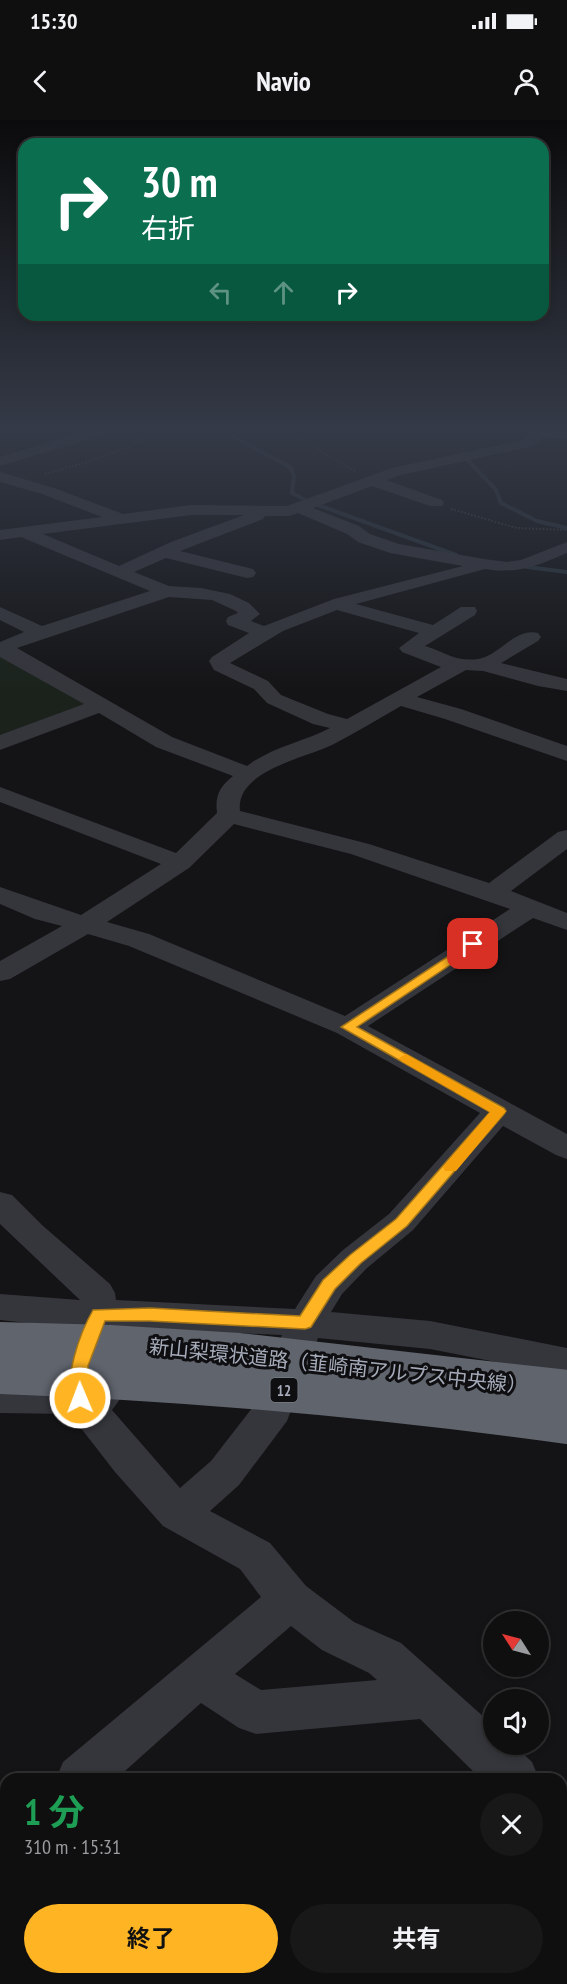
<!DOCTYPE html>
<html lang="ja">
<meta charset="utf-8">
<style>
:root{--surface:#0f0f10;--page:#181819;--text:#f1f3f6;--muted:#9b9c9f;--line:#2f2f30;--accent:#ffb523}
body{margin:0;font-family:"PT Sans Narrow","Noto Sans JP",sans-serif;background:var(--page);color:var(--text);height:100vh;display:flex;flex-direction:column;font-size:22px;white-space:nowrap}
*{box-sizing:border-box;margin:0}
p{font-size:20px;color:var(--muted)}
.icon{flex:none;width:33px;height:33px;fill:none;stroke:currentColor;stroke-width:2;stroke-linecap:round;stroke-linejoin:round}
.map{position:relative;flex:1;overflow:hidden}
.sheet{position:absolute;left:0px;top:1653px;width:567px;height:212px;display:flex;flex-direction:column;background:var(--surface);border-radius:18px 18px 0 0;box-shadow:0 3px 9px #0003,0 0 0 2px var(--line)}
.sheet>*{flex:none}
.hud{position:absolute;left:18px;top:18px;width:531px;height:183px;border-radius:18px;box-shadow:0 3px 9px #0003,0 0 0 2px var(--line);background:#0b6e4f;color:#fff;overflow:hidden}
.needle{width:39px;rotate:306deg}
.fabs{position:absolute;left:483px;top:1491px;display:grid;gap:12px}
.fabs a{display:grid;place-items:center;width:66px;height:66px;border-radius:50%;background:var(--surface);box-shadow:0 3px 9px #0003,0 0 0 2px var(--line);font-size:30px}
.pin{position:absolute;display:grid;place-items:center;width:51px;height:51px;color:#fff;margin:-26px;border-radius:12px;box-shadow:0 3px 9px #0006}
.me{position:absolute;width:66px;margin:-33px;rotate:359deg;stroke-linejoin:round;filter:drop-shadow(0 0 4px #0008)}
.turn{display:flex;align-items:center;gap:21px;height:126px;padding:0 24px;font-size:27px}
.turn .icon{width:78px;height:78px;stroke-width:2.5}
.turn b{display:block;font-size:42px;line-height:51px}
.lanes{display:flex;align-items:center;height:57px;padding:0 24px;background:#0003;justify-content:center;gap:30px;direction:ltr}
.lanes .off{opacity:.35}
.round{display:grid;place-items:center;flex:none;width:63px;height:63px;border-radius:32px;background:var(--page)}
.headline{display:flex;align-items:center;justify-content:space-between;height:102px;padding:0 24px}
h1{font-size:36px;font-weight:700;line-height:45px;color:#1e9e55}
.cta{display:flex;gap:12px;margin-top:auto;padding:12px 24px}
.cta a{flex:1;height:69px;border-radius:36px;background:var(--accent);color:#111;font-size:24px;font-weight:700;line-height:69px;text-align:center}
.cta a+a{background:var(--page);color:var(--text)}
.status{display:flex;justify-content:space-between;align-items:center;height:42px;padding:0 30px;background:var(--surface);direction:ltr}
.status svg{height:16px;fill:currentColor}
header{display:flex;justify-content:space-between;align-items:center;height:78px;padding:0 24px;background:var(--surface);font-size:27px;font-weight:700}
.map>svg:first-child{display:block}
.green{fill:#1a221b}
.lines{fill:none;stroke-linecap:round;stroke-linejoin:round}
.stream{stroke:#29333b;stroke-width:4}
.path{stroke:#3b3d43;stroke-width:2;stroke-dasharray:1.5 2;stroke-linecap:butt}
.minor{fill:#35363c;fill-rule:evenodd}
.major{fill:#50535b;fill-rule:evenodd}
.highway-bridge{stroke:#60646d;stroke-width:40}
.route{fill:#ffb523;stroke:#a67617;stroke-width:1.5}
.slow{fill:#f59e0b}
.labels{text-anchor:middle;dominant-baseline:central;stroke-width:6;stroke-linejoin:round;paint-order:stroke}
.shield{fill:#0f0f11;stroke:#777c86;stroke-width:1.5}
.shield-label{font-size:15px;font-weight:bold;fill:#a4aab8}
.near-street-label{font-size:20px;fill:#a4aab8;stroke:#0f0f11}
</style>
<div class="status"><b>15:30</b><svg viewBox="0 0 49 12"><path d="M0 12V9h3v3zM5 12V6h3v6zM10 12V3h3v9zM15 12V0h3v12zM26 1h20v11H26zM47 4h2v5h-2z"/></svg></div>
<header><svg class="icon" aria-label="back" viewBox="0 0 24 24"><path d="M15 5l-7 7 7 7"/></svg>Navio<svg class="icon" aria-label="person" viewBox="0 0 24 24"><circle cx="12" cy="8" r="4"/><path d="M4 21q1-7 8-7t8 7"/></svg></header>
<div class="map">
<svg width="567" height="1864" viewBox="0 0 567 1864">
<rect width="100%" height="100%" fill="#141416"/>
<!-- green -->
<path class="green" d="M0,535L102,585L0,623Z"/>
<g class="lines">
<!-- stream -->
<path class="stream" d="M223,311L290,347L294,355L292,373L309,382
M467,339L496,370L501,383L537,401L567,408
M318,385L456,435
M527,447L567,452"/>
<!-- path -->
<path class="path" d="M280,311L294,315L355,351
M45,354L91,341L144,320L116,314
M451,389L517,408L567,410"/>
<!-- minor -->
<path class="minor" d="M85,311H108L106,314L0,346V337Z
M532,311L546,312L540,322L533,326L401,355L386,360L442,380L444,383L442,386H430L372,366L313,388L359,406L370,414L399,424L484,439L507,442L521,440L567,422V433C536,446 520,454 485,449L356,484L433,505L461,487H475L477,491L475,495L425,526C445,532 455,542 478,539C499,536 515,507 538,513L541,517L538,521L501,543L567,559V571L538,566L483,551L466,550L417,577L461,589L567,626V641L445,599L401,586C378,599 355,613 332,625C305,638 235,651 240,691L369,724L489,763L558,712L567,710V729L511,771L567,793V810L533,798L368,906L567,1014V1039L556,1035L503,1006L413,1110L367,1148L342,1174L331,1192L430,1201L567,1228V1256L430,1229L318,1218L287,1301L239,1365L210,1391L270,1423L306,1466L354,1502L401,1523L494,1606V1624H513L532,1642L539,1659H481L420,1599L256,1614L239,1608L201,1583L116,1659H56L63,1642L261,1477L240,1449L163,1406L115,1352L70,1294L0,1293V1263H61V1246L76,1208L0,1200V1174L80,1180L0,1104V1072L12,1075L42,1105L110,1164L115,1173L116,1180L295,1189L316,1156L343,1130L389,1094L480,993L337,913L129,826L88,814L10,859L0,861V841L62,806L35,799L0,784V767L81,795L161,744L0,682V667L176,733L217,693C215,676 219,667 233,656L156,627L99,593L0,630V615L84,584L0,537V522L24,512L0,500V487L42,506L150,471L21,417L0,420V410L102,397L42,374L0,362V352L54,368L123,394L191,385L287,386L392,348L523,320ZM298,393L347,414L358,422L390,433L463,446L334,479L264,506L251,501L260,494L249,483L230,474L201,468L169,466L134,452L166,438L247,458L253,457L256,453L253,449L180,431L263,399L265,396H289ZM191,395H244L171,422L119,446L43,414ZM169,477L212,480L236,491L238,493L228,497L226,501L228,505L249,513L212,537L209,541L214,550L254,569L267,583L313,604L330,608C303,622 272,627 247,646L172,617L17,528ZM337,490L419,513L399,528L402,532L441,547L347,599L328,594L281,575L268,561L230,543L283,511ZM234,704L351,734L510,789L345,896L149,814L107,802L189,748ZM113,1208L282,1215L256,1283L211,1341L180,1368L112,1290L120,1279L115,1268L99,1264V1246ZM291,1506L322,1530L369,1553L377,1560L261,1570L235,1554Z
M561,1682L567,1685V1739L561,1737Z
M6,1708V1763L0,1765V1710Z"/>
<!-- major -->
<path class="major" d="M526,311H567V319L534,316Z"/>
<!-- highway-bridge -->
<path class="highway-bridge" d="M0,1222L109,1225L239,1233L567,1270
M0,1254C190,1261 379,1278 567,1304"/>
</g>
<!-- sky -->
<linearGradient id="sky" x2="0" y2="1"><stop stop-color="#0b0b0c"/><stop offset="0.54" stop-color="#343a47"/><stop offset="1" stop-color="#343a47" stop-opacity="0"/></linearGradient>
<rect width="567" height="572" fill="url(#sky)"/>
<!-- route -->
<path class="route" d="M473,820L477,821L479,824L477,827L357,907L504,988L506,991L504,994L407,1106L361,1143L335,1169L311,1207L305,1209L150,1201H105L88,1246L89,1278L86,1283L80,1285L74,1283C62,1260 81,1211 93,1190L150,1188L300,1196L323,1160L350,1135L396,1099L490,992L341,907Z"/>
<!-- slow -->
<path class="slow" d="M406,934L506,991L456,1051H445L443,1047L490,992L401,941L399,938Z"/>
<g class="labels">
<!-- shield labels -->
<rect class="shield" x="270.5" y="1258" width="27" height="24" rx="4.5"/>
<g class="shield-label">
<text x="284" y="1270">12</text>
</g>
<!-- near-street labels -->
<g class="near-street-label">
<text transform="translate(338 1246) rotate(6)">新山梨環状道路（韮崎南アルプス中央線）</text>
</g>
</g>
</svg>
<div class="fabs">
<a><svg class="needle" viewBox="-14 -14 28 28"><path d="M0-13l5 13h-10z" fill="#e53935"/><path d="M0 13l5-13h-10z" fill="#9b9c9f"/></svg></a>
<a><svg class="icon" aria-label="sound" viewBox="0 0 24 24"><path d="M4 9h4l5-4v14l-5-4H4zM17 9q2 3 0 6"/></svg></a>
</div>
<div class="pin" style="left:473px;top:824px;background:#d93025"><svg class="icon" aria-label="arrive" viewBox="0 0 24 24"><path d="M6 21V4h12l-3 4 3 4H6"/></svg></div>
<svg class="me" style="left:80px;top:1278px" viewBox="-20 -20 40 40"><circle r="17" fill="#ffb523" stroke="#fff" stroke-width="3"/><path d="M0-11L8 9 0 5-8 9z" fill="#fff"/></svg>
<div class="hud">
<div class="turn"><svg class="icon" aria-label="right" viewBox="0 0 24 24"><path d="M7 20v-9h11M14 6l5 5-5 5"/></svg><div><b>30 m</b>右折</div></div>
<div class="lanes"><svg class="icon off" aria-label="left" viewBox="0 0 24 24"><path d="M17 20v-9H6M10 6l-5 5 5 5"/></svg><svg class="icon off" aria-label="ahead" viewBox="0 0 24 24"><path d="M12 20V5M6 11l6-6 6 6"/></svg><svg class="icon" aria-label="right" viewBox="0 0 24 24"><path d="M7 20v-9h11M14 6l5 5-5 5"/></svg></div>
</div>
<section class="sheet">
<div class="headline"><div><h1>1 分</h1><p>310 m · 15:31</p></div><a class="round"><svg class="icon" aria-label="close" viewBox="0 0 24 24"><path d="M6 6l12 12M18 6L6 18"/></svg></a></div>
<div class="cta"><a>終了</a><a>共有</a></div>
</section>
</div>
